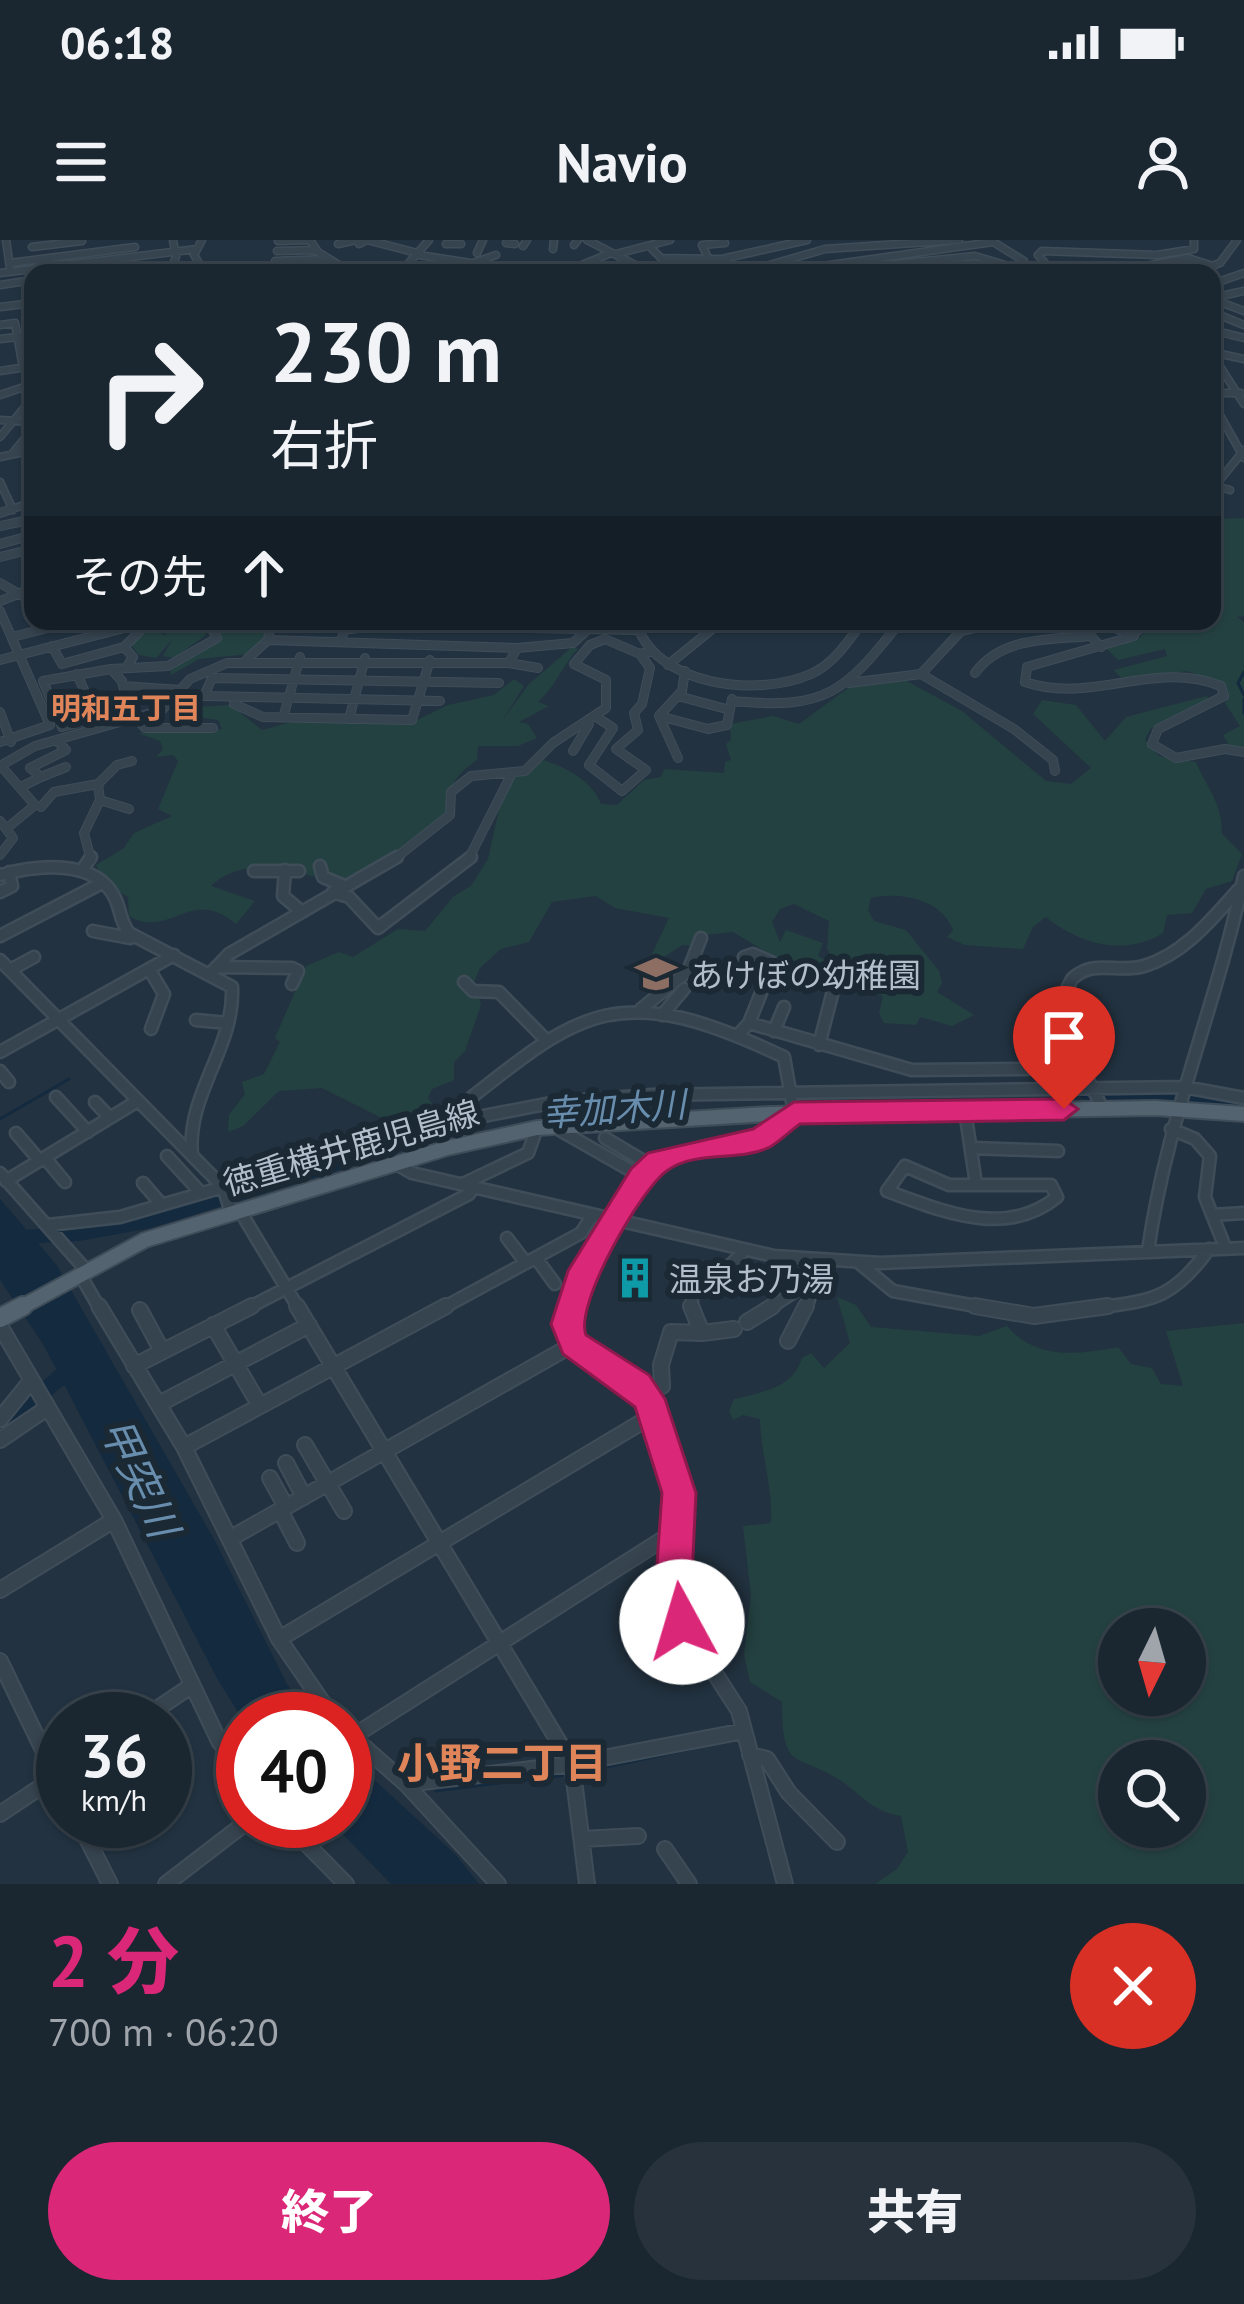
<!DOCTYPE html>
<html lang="ja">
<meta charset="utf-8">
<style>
:root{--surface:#1a2630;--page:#27323c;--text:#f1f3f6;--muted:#9fa5ab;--line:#38434c;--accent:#db2777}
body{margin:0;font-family:"PT Sans","Noto Sans JP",sans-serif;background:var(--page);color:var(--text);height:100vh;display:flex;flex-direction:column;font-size:45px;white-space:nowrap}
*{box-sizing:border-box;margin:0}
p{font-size:39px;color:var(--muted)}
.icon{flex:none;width:66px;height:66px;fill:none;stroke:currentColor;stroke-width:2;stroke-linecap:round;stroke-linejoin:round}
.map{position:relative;height:1644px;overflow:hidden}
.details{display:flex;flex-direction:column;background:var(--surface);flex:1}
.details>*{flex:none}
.top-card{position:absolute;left:24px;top:24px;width:1197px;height:366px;border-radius:24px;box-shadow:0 3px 9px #0004,0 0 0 3px var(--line);background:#1a2630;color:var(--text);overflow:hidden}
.needle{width:78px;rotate:185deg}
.fabs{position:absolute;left:1098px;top:1368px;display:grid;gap:24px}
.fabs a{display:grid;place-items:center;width:108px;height:108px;border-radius:50%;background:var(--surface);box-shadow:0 3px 9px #0004,0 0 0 3px var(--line);font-size:60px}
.speed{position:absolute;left:36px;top:1452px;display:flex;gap:24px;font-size:60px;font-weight:700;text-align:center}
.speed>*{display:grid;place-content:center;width:156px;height:156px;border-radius:50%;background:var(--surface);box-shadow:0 3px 9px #0004,0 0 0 3px var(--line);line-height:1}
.speed small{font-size:30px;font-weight:400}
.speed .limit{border:18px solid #d22;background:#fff;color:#111}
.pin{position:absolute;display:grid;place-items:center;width:102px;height:102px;color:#fff;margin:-123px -51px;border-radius:50% 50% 50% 0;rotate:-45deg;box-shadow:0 0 12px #0007}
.pin .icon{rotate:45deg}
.me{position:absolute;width:132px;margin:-66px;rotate:354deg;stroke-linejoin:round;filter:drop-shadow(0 0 9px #0008)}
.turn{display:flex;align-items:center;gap:42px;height:252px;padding:0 48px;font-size:54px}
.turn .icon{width:156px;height:156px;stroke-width:2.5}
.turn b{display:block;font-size:84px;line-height:102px}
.then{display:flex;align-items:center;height:114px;padding:0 48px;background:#0003;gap:24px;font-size:45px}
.round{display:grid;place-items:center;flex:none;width:126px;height:126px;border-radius:63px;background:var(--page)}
.summary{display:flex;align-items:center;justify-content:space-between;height:204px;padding:0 48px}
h1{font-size:72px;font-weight:800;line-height:90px;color:var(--accent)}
.action{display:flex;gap:24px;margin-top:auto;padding:24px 48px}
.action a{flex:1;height:138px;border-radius:72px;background:var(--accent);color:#fff;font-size:48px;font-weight:800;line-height:138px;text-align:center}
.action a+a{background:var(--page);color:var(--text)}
.status{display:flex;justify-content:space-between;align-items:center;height:84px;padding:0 60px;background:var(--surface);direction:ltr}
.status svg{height:33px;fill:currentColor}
header{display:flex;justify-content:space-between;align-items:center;height:156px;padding:0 48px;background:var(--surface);font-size:54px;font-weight:800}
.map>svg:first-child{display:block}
.green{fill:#244141;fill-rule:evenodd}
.water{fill:#142a3f}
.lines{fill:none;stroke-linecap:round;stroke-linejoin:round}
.stream-far1{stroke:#142a3f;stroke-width:3}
.stream{stroke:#142a3f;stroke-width:4.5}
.river{fill:#142a3f;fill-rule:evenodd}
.minor-far3-casing{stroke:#3f4d59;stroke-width:9}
.minor-far2-casing{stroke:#3f4d59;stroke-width:10}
.minor-far1-casing{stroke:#3f4d59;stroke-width:15}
.minor-casing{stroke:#3f4d59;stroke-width:18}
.major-far1-casing{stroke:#3f4d59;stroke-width:18}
.major-casing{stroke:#3f4d59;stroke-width:22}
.minor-far3{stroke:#364450;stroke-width:6}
.minor-far2{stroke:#364450;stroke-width:8}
.minor-far1{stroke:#364450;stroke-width:10}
.minor{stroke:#364450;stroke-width:14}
.major-far1{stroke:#546370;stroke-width:14}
.major{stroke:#546370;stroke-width:18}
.route{fill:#db2777;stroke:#8e194d;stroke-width:3}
.labels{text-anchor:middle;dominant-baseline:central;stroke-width:12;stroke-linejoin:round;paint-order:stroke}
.far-neighbourhood-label{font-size:30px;font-weight:bold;fill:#df8559;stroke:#1b2935}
.poi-label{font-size:33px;fill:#b2becb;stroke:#1b2935;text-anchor:start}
.street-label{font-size:33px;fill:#b2becb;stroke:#1b2935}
.water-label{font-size:36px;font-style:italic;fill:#688dad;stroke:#1b2935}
.near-water-label{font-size:42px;font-style:italic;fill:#688dad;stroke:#1b2935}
.near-neighbourhood-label{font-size:42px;font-weight:bold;fill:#df8559;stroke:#1b2935}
</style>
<div class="status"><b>06:18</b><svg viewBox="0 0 49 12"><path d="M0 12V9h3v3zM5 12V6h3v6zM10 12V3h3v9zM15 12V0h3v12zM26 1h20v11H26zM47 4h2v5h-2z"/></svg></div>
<header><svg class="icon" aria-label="menu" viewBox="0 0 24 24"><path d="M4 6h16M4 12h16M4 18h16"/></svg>Navio<svg class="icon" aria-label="person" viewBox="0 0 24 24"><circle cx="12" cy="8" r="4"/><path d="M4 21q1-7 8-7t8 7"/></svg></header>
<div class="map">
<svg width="1244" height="1644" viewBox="0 0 1244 1644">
<rect width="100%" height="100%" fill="#223240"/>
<!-- green -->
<path class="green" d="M1244,278V376L1237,377L1244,382V508L1230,506L1223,495L1240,486L1225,463L1229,456L1225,444L1187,431L1123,440L1114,430L1167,416L1165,409L1118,420L1107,409L1137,400L1157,381H1212V319L1222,321L1212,309V279Z
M210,381H267L271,389L250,414L199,419L171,435V428L220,398Z
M202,386L206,395L174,418L163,416L172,400L156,418L139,415L132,406L147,387L167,396L164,391Z
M572,407L578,409C561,427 556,446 538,462L549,466L519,482L528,484L537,498L518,506H478L477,520C455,535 448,547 447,574L413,604L342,643C301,635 247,612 211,646L255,661L236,684C190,645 171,700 129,676L128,657L106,644L96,625L124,608L134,593L172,576L158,569L178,521L173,515L156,517L163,509L160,501L138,493L222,489L218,480L173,473V468L231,465L262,490L303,479L415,481L448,465L494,455L514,439L524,446L502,481L529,444Z
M901,438L962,471L1046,541L1071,544L1091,528L1033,474L1042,460L1076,465L1105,501L1126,477L1207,456L1210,462L1151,488L1145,499L1159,516L1196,522C1207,549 1222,561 1222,594L1242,614L1232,641L1206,649L1192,673L1167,675L1163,693C1125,717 1079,704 1046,677L1033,687L1023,709L965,705L947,697L953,690C943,659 898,651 871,658L868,670L874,681L906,690L939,731L942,743L937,752L974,775L952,786L920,777L916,785L884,783L879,773L883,756L846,746L827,708L829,681L794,664L780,669L772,682L780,702L786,690L823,703L818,716L834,725L827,735L772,724L775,717L733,692L705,695L701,706L682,705L661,719L652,714L669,678L615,668L596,656L552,662L529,702L501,709L480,728L474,742L481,765L465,811L454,822V840L432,849L428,858L438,872L386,880L322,848L279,851L243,886L228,892L229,875L245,854L242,842L264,834L280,802L275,798L306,726L339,712L353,717L398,689L425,691L454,656L471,646L488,619L505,543L543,520C565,527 593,541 601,564L617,565L644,540L661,537L664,529L724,533L725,522L731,520L726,504L731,500L730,484L773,476L799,484L851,446Z
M837,1057L856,1065L871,1087L979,1096L1007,1086C1036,1120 1078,1115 1118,1107L1131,1124L1152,1128L1161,1144L1183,1146L1166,1091L1244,1083V1644H875L897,1629L908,1612L901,1576C873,1571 866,1559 844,1543C798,1510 782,1537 782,1462L750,1442L744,1415L751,1355L743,1286L771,1283C773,1247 761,1216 760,1179L743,1175L733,1180L729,1171L734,1159C763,1152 793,1148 802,1118L811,1113L824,1128L850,1103ZM1119,1389H1185V1455H1119ZM1119,1521H1185V1587H1119Z"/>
<!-- water -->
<path class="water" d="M0,959L56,1024L215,1301L287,1444L313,1479L243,1480L218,1440L43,1104L0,1040Z
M345,1513L456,1615L479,1644H391L330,1581H345Z"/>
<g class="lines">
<!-- stream-far1 -->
<path class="stream-far1" d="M1244,432L1238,443L1244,455
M1244,459V473
M0,879L69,839"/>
<!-- stream -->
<path class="stream" d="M579,1532L692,1508
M436,1550L569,1534"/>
<!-- river -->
<path class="river" d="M1086,848H1172L1244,858V870L1172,860H1086L1081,858L1078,854L1081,850Z
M476,876L481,878L484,882L481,886L151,988L79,1001L0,1005V991L79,987L151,974Z
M73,1118L79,1120L82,1126L79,1132L6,1195L0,1197V1178L67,1120Z"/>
<!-- minor-far3 casing -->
<g class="minor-far3-casing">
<path id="minor-far3" d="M6,0L10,28
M202,0L194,15L205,33
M310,0L318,12L352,33
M587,0L643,29L723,33
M990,0L1024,21L1021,28
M278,1L310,0
M506,3L515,4
M338,4L356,0
M359,4L367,0L421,14
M446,4H461
M574,5L578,0
M523,6L527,0
M32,7L82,1
M553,9L554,0
M652,9L661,18L722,19L807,0
M277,11L316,10
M477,13L483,0
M616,14L670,0
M419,15L490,26L577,27
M275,21L326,19
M10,23L135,7
M473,23L496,15
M711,24L702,5L725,3
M251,26L343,28
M0,33L197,9
M92,33L140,27
M169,33L176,17L173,0
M227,33H232
M400,33L429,0
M600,33L577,27L611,13
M742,33L825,9L959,0
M773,33L993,2
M805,33L975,16L1031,33L1045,23L1038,15L1042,11L1157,15L1194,9V0
M1108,33L1188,18L1213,26
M1193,33L1220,23L1237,0
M1212,44L1244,33
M0,45L33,40
M1212,58L1244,51
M1212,59L1244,71
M0,67L33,63
M1212,72L1244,85
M0,85L15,83L23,128
M1212,90L1244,98
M0,99L33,95
M1212,112L1244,119
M1212,114L1244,164
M0,131L33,126
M1212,153H1241
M0,155L33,144
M1212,161L1244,218
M0,180L33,182
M0,197L33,157
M1212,197L1223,181
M12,214L33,188
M0,217L33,210
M0,242L13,270
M1230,250L1215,246L1244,210
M3,272L30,263"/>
</g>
<!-- minor-far2 casing -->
<g class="minor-far2-casing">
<path id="minor-far2" d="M0,273L12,269
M0,286L33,279
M0,304L33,295
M0,317L33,309
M0,343L33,362
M0,361L33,348
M0,371L50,485L0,502
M636,381C653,446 757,458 811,434C834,424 849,400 863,381
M1098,381L1134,396L1027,427L1025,442C1093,465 1154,419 1221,446L1224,456L1158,489L1152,504L1176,518L1225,509L1244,512
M1133,394L1151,381
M12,397L75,381
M341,402L344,390L380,385L636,390
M52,406L62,424L124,407
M517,408L573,403L597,381
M247,419L268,400L271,381
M0,420L136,385L139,392L124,407L133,417L128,425
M509,423L538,428
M668,425L722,381
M111,429L122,441L129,470L62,487L43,441Z
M111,429L168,426L217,398L207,381
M685,431L682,451L659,476L708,489L727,485L732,459
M975,433C1002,396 1050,400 1091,396L1101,407
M77,434L96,477
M921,434L1014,489L1053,520L1055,531
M849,443L921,434L961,391L1007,381
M123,446L180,450
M678,456L730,470
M236,457L234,464L263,477L412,480L430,420
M440,461L204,456L212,438L499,443
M732,461C827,470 844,453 901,381
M0,472L11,502
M135,476L145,488H213
M659,476L678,518
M283,478L300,417
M598,478L613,488L589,525L622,551L646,530L616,509L638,490L634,473L642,464L650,428L640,414
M349,479L365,418
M573,511L589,484
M0,526L35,506L162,470L190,439L227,423H509L517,408L268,400
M1,526L35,565L6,589
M41,537L66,527
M21,547L41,537L30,528L66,510L56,500
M100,560L129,569
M41,567L54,552L98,544
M0,581L13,598L0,615
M91,620L84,593L100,560L98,544L117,525L132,521
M393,620L450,575L451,552L471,536L525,531L553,503L606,468V440L574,424L590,405L605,399L640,414L649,412
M468,620L510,537"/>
</g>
<!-- minor-far1 casing -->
<g class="minor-far1-casing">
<path id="minor-far1" d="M320,626L323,637L344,646
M82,630L91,617
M285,630L283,656L302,672
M254,631H299
M0,635C34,626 95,617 115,658C121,671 120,681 129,693L232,747C235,808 186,854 192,915
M0,652L12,646L9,632
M333,652L349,657L378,688L471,617
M93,691L130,698
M0,696L100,644
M744,717L753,714L773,723L749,783
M0,720L223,947L229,966L243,976L299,1069
M216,727L292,728L298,731L292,744
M149,729L164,754L151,789
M10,730L34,717
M210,734L229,714L397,617
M464,742L473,751L499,752L545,799
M641,769L688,731L701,698
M662,775L684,749
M196,780L228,783
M774,791L784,767
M738,795L749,783L912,830L1026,829L1070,821
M819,805L833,751
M0,812L174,715
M0,831L9,842
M56,857L88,892
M95,862L110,878
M1102,869C1086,822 1039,796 1072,739C1094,718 1118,734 1144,726C1184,714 1211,680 1238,650
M965,871L976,944
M556,888L642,937
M1171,889L1195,899L1210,916L1205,957L1225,1007
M16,893L40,921
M605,898L652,926
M447,908L437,885C577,774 608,733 784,817L794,873C741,913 725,895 673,916C635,930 582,1030 571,1069
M971,908L1058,911
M167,916L201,953
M45,918L65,942
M394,923L412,933L774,1016L880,1023L1244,1008
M905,926L949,945H1051L1057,957C1006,999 942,971 887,951Z
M0,933L86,1030L82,1038L100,1069
M6,941L136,862
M143,943L162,965
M463,944L528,913L537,888
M1212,975L1244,973
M48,985L120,977L437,885L556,862L652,855L1184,847L1244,858
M507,998L526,1023
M1148,1011C1166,881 1217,764 1244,636
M536,1018L555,1044
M859,1023L893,1051L992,1069
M246,1069L469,954L474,946
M441,1069L581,993L592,976
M692,1069V1051L715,1041L743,1012
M768,1069L808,1043
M805,1069L809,1060L805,1018
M1087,1069C1149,1060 1170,1063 1209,1009"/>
</g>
<!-- minor casing -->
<g class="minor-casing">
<path id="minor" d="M99,1066L184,1207L279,1399L334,1479
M297,1066L572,1524L587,1644
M571,1066L566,1084L574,1104L649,1159L679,1253L674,1338L682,1382L739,1471L785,1644
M975,1066L1034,1076L1108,1066
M140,1070L162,1111
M747,1082L773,1066
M213,1085L260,1166
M0,1086L114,1280L219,1501L243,1533
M702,1093L734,1089
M788,1101L806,1066
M134,1126L252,1066
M645,1153L662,1146L661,1125L671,1092L702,1093L691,1066
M159,1164L309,1085
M0,1179L31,1141
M0,1200L47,1168
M305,1205L344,1271
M184,1207L446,1066
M286,1223L304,1257
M270,1238L286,1267
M280,1270L297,1303
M231,1298L574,1104
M0,1350L114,1280
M279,1399L655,1174
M0,1421L63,1551
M142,1479L191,1446
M345,1490L406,1544L498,1644
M352,1497L679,1289
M750,1515L767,1519L789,1553L837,1602
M406,1544L572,1524L744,1491
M0,1574L63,1532
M78,1581L110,1644
M284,1581L346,1644
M582,1599L638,1596
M665,1609L689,1644
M166,1644L248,1581"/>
</g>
<!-- major-far1 casing -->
<g class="major-far1-casing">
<path id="major-far1" d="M18,1069L145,1000L447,908L537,888L770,874L1156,868L1244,874"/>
</g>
<!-- major casing -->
<g class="major-casing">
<path id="major" d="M0,1078L23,1066"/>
</g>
<!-- minor-far3 -->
<use href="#minor-far3" class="minor-far3"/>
<!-- minor-far2 -->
<use href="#minor-far2" class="minor-far2"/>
<!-- minor-far1 -->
<use href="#minor-far1" class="minor-far1"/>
<!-- minor -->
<use href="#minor" class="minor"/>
<!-- major-far1 -->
<use href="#major-far1" class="major-far1"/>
<!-- major -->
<use href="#major" class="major"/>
</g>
<!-- route -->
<path class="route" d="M1064,859L1078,869L1064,880L800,884C790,891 780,901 770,907C740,922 696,910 668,930C641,948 574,1065 586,1095L649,1135L665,1159L696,1253L692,1338L700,1382L695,1395L682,1400L669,1395L656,1338L662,1253L635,1167L563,1114L551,1084L568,1031L631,929L648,913L753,889L794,862Z"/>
<!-- icons -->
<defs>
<g id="school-bare" transform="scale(3.24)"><path d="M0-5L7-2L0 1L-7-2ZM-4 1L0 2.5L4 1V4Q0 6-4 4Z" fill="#8d6e63" stroke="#1b2935" stroke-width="2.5" paint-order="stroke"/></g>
<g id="building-bare" transform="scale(3.24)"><path d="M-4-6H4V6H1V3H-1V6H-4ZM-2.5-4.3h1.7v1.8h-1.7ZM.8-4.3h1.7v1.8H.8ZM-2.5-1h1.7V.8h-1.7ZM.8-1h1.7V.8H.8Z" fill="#0f9aa8" stroke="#1b2935" stroke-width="2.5" paint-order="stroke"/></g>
</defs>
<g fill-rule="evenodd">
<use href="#school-bare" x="656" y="734"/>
<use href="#building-bare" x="635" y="1038"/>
</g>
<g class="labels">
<!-- far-neighbourhood labels -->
<g class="far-neighbourhood-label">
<text x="126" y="467">明和五丁目</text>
</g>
<!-- poi labels -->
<g class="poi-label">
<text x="690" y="734">あけぼの幼稚園</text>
<text x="669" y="1038">温泉お乃湯</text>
</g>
<!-- street labels -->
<g class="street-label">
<text transform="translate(351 907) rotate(-16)">徳重横井鹿児島線</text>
</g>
<!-- water labels -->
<g class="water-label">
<text transform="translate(614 868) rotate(-4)">幸加木川</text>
</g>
<!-- near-water labels -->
<g class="near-water-label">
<text transform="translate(140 1237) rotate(65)">甲突川</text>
</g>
<!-- near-neighbourhood labels -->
<g class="near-neighbourhood-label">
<text x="502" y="1522">小野二丁目</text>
</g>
</g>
</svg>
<div class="fabs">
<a><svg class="needle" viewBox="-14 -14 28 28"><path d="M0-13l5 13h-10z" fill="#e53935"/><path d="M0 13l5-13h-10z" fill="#9fa5ab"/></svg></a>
<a><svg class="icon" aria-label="search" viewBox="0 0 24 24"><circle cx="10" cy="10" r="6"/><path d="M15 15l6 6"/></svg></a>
</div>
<div class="speed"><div>36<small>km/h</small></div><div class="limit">40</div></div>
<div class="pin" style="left:1064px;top:869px;background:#d93025"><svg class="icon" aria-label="arrive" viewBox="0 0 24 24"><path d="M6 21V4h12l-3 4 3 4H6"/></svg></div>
<svg class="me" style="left:682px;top:1382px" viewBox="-20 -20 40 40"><circle r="19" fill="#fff"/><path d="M0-13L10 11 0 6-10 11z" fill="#db2777"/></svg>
<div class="top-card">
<div class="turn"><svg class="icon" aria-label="right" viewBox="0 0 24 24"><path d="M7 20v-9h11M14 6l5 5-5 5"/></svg><div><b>230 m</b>右折</div></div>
<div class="then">その先<svg class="icon" aria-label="ahead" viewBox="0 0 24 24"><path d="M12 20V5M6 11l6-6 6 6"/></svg></div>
</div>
</div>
<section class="details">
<div class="summary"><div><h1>2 分</h1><p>700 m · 06:20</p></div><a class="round" style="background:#d93025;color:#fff"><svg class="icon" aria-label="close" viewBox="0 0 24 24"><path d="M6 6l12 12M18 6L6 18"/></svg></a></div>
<div class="action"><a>終了</a><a>共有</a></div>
</section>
